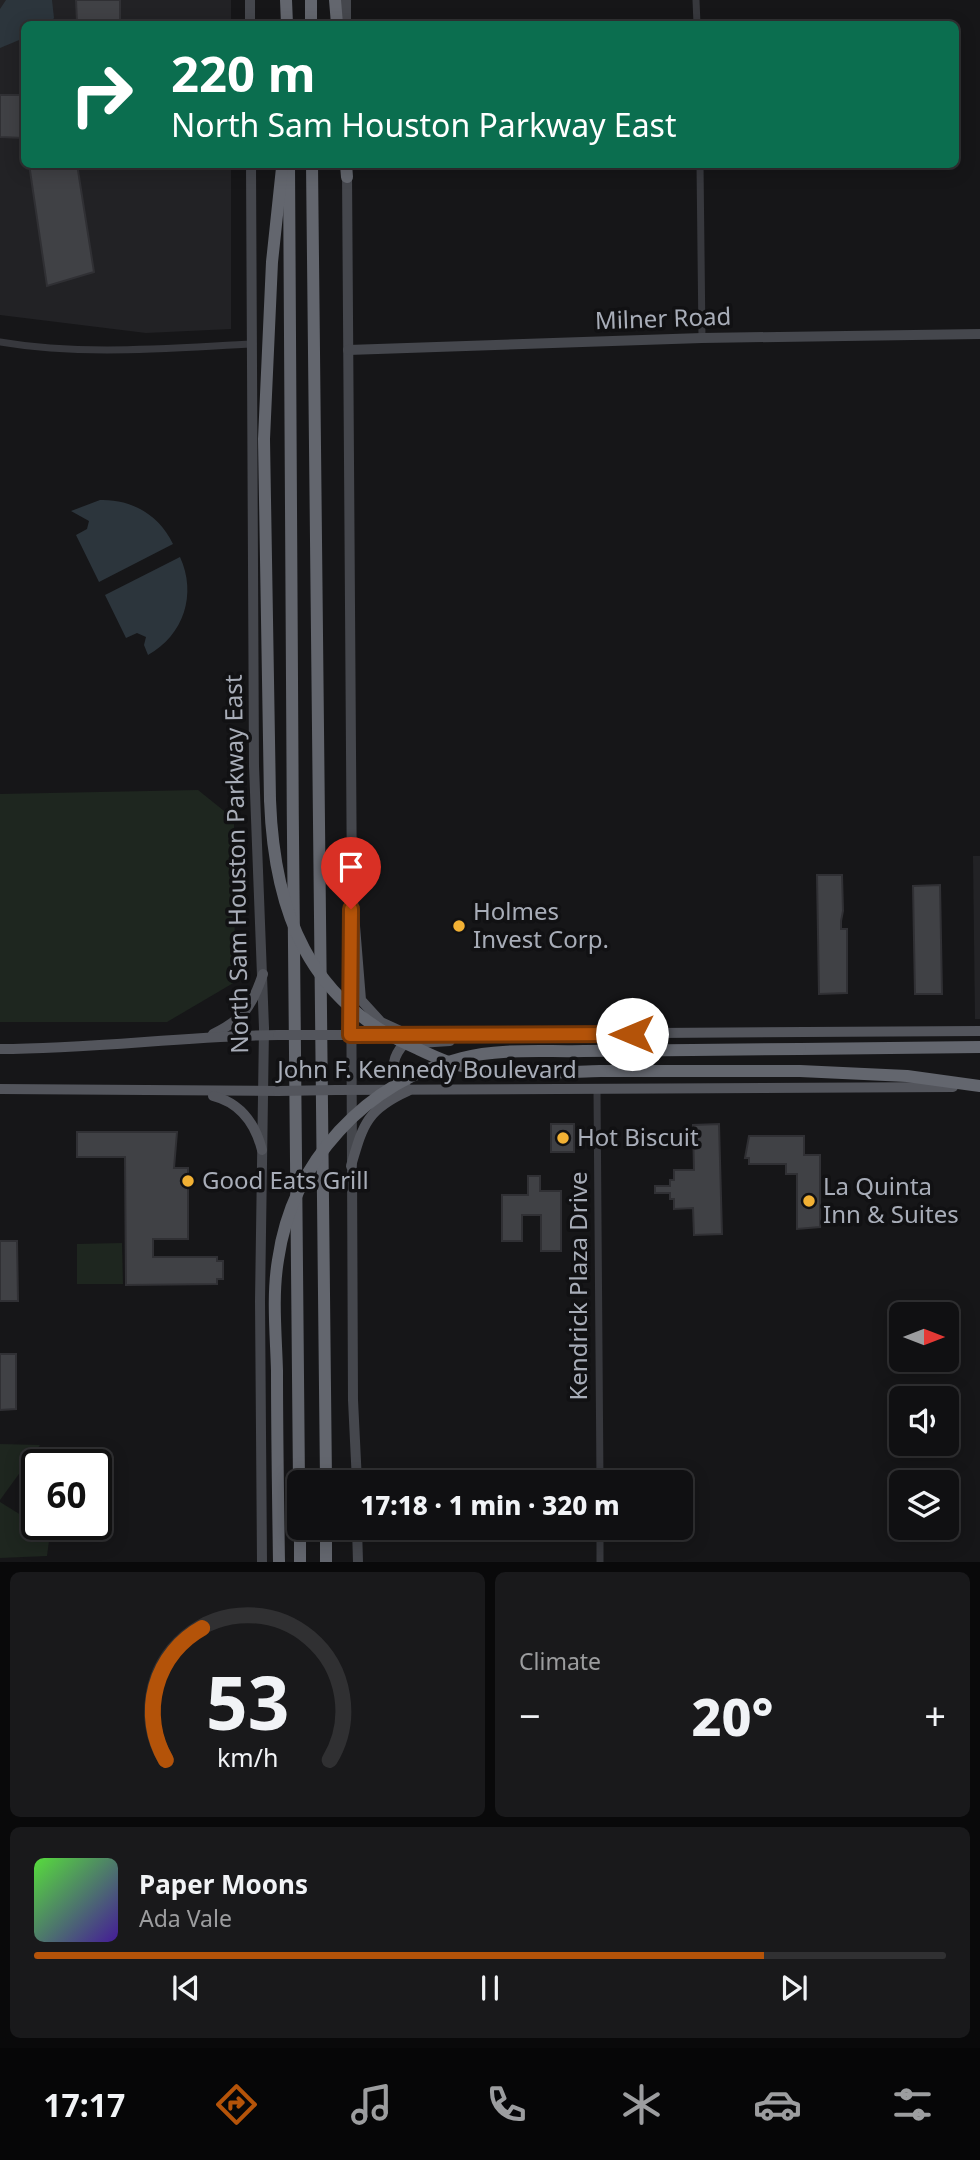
<!DOCTYPE html>
<meta charset="utf-8">
<style>
:root{--surface:#101012;--page:#19191b;--text:#f1f3f6;--muted:#9c9d9f;--line:#303032;--accent:#b45309}
body{margin:0;font-family:"Noto Sans",sans-serif;background:var(--page);color:var(--text);height:100vh;display:flex;flex-direction:column;font-size:26px;white-space:nowrap}
*{box-sizing:border-box;margin:0}
p{font-size:23px;color:var(--muted)}
.icon{flex:none;width:38px;height:38px;fill:none;stroke:currentColor;stroke-width:2;stroke-linecap:round;stroke-linejoin:round}
.map{position:relative;height:1562px;overflow:hidden}
.panel{display:flex;flex-direction:column;gap:10px;padding:10px;background:#09090a;flex:1}
.panel>*{flex:none}
.banner{position:absolute;left:21px;top:21px;width:938px;height:147px;border-radius:10px;box-shadow:0 4px 18px #0003,0 0 0 2px var(--line);background:#0b6e4f;color:#fff;overflow:hidden}
.needle{width:46px;rotate:90deg}
.buttons{position:absolute;left:889px;top:1302px;display:grid;gap:14px}
.buttons a{display:grid;place-items:center;width:70px;height:70px;border-radius:10px;background:var(--surface);box-shadow:0 4px 18px #0003,0 0 0 2px var(--line);font-size:35px}
.speed{position:absolute;left:21px;top:1449px;display:flex;gap:14px;font-size:35px;font-weight:700;text-align:center}
.speed>*{display:grid;place-content:center;width:91px;height:91px;border-radius:50%;background:var(--surface);box-shadow:0 4px 18px #0003,0 0 0 2px var(--line);line-height:1}
.speed .limit{border:4px solid #111;border-radius:10px;background:#fff;color:#111}
.pin{position:absolute;display:grid;place-items:center;width:60px;height:60px;color:#fff;margin:-72px -30px;border-radius:50% 50% 50% 0;rotate:-45deg;box-shadow:0 0 7px #0007}
.pin .icon{rotate:45deg}
.me{position:absolute;width:77px;margin:-38px;rotate:270deg;stroke-linejoin:round;filter:drop-shadow(0 0 5px #0008)}
.turn{display:flex;align-items:center;gap:24px;height:147px;padding:0 35px;font-size:32px}
.turn .icon{width:91px;height:91px;stroke-width:2.5}
.turn b{display:block;font-size:49px;line-height:60px}
.big{font-size:52px;font-weight:800;line-height:1.1}
.panel .card{flex:1;display:flex;flex-direction:column;justify-content:center;gap:10px;min-width:0;padding:0 24px;border-radius:10px;background:var(--page)}
.panel .dial{align-items:center;gap:0}
.dial svg{height:182px;overflow:visible;fill:none;stroke:var(--line);stroke-width:7;stroke-linecap:round;text-anchor:middle}
.dial text{fill:var(--text);stroke:none}
.song{display:flex;align-items:center;gap:21px}
.cover{width:84px;height:84px;border-radius:10px;background:linear-gradient(135deg,hsl(110 70% 55%),hsl(260 70% 35%))}
.played{height:7px;border-radius:4px;background:linear-gradient(90deg,var(--accent) 80%,var(--line) 80%)}
.keys{display:flex;justify-content:space-around;direction:ltr}
.heat{display:flex;justify-content:space-between;align-items:center;font-size:38px;direction:ltr}
.panel .tiles{flex:1;display:grid;gap:10px;grid-template-columns:1fr 1fr}
.card:last-child{grid-column:span 2}
.trip{position:absolute;left:287px;top:1470px;width:406px;height:70px;border-radius:10px;background:var(--surface);box-shadow:0 4px 18px #0003,0 0 0 2px var(--line);font-weight:800;line-height:70px;text-align:center}
.tab-bar{display:flex;height:112px;justify-content:space-around;align-items:center;background:#060607;color:var(--muted)}
.tab-bar .icon{width:49px;height:49px}
.tab-bar .current{color:var(--accent)}
.tab-bar b{font-size:32px;color:var(--text)}
.map>svg:first-child{display:block}
.built{fill:#222225}
.green{fill:#1e261f}
.water{fill:#2c353c}
.building{fill:#404145;stroke:#303034;stroke-width:2}
.lines{fill:none;stroke-linecap:round;stroke-linejoin:round}
.street{stroke:#37383d;stroke-width:7}
.secondary{stroke:#45474d;stroke-width:10}
.primary{stroke:#53555c;stroke-width:10}
.highway{stroke:#63666e;stroke-width:12}
.primary-bridge{stroke:#53555c;stroke-width:10}
.highway-bridge{stroke:#63666e;stroke-width:12}
.route-casing{stroke:#753606;stroke-width:18}
.route{stroke:#b45309;stroke-width:12}
.poi-dot{fill:#f2b134;stroke:#111113;stroke-width:2.5}
.labels{text-anchor:middle;stroke-width:7;stroke-linejoin:round;paint-order:stroke}
.street-label{font-size:24px;fill:#a8adb8;stroke:#111113}
.poi-label{font-size:24px;fill:#a8adb8;stroke:#111113;text-anchor:start}
</style>
<div class="map">
<svg width="980" height="1562" viewBox="0 0 980 1562">
<rect width="100%" height="100%" fill="#161618"/>
<g class="built">
<path d="M0,0H231V24H24V164L231,165V329L146,333L0,315Z"/>
<path d="M973,856H980V1019H975Z"/>
</g>
<g class="green">
<path d="M198,790L234,819L235,982L167,1022H0V794Z"/>
<path d="M122,1243L123,1284H77V1244Z"/>
<path d="M0,1444L40,1445L0,1500Z"/>
<path d="M0,1502L50,1533L47,1556L0,1558Z"/>
</g>
<g class="water">
<path d="M6,0H52L54,18L49,24H24V38L0,48V9Z"/>
<path d="M100,500C132,499 159,515 173,544L99,582L76,535L87,529L89,521L71,511Z"/>
<path d="M180,557C197,594 184,635 148,655L144,645L146,637L137,633L126,638L105,595Z"/>
</g>
<g class="building">
<path d="M76,0H120V24L77,22Z"/>
<path d="M0,95H24V138L0,137Z"/>
<path d="M29,164H77L94,272L47,286Z"/>
<path d="M817,875H842L843,911L841,921V929H847V993L819,994Z"/>
<path d="M940,885L942,994H915L913,886Z"/>
<rect x="551" y="1124" width="23" height="28"/>
<path d="M719,1124L722,1234L694,1235L693,1208L674,1209V1199H670V1193H655V1186H670V1180H674V1170H694L693,1125Z"/>
<path d="M77,1132H177L174,1168H188V1239H153V1257H217V1261H223V1279H217V1284L126,1285L125,1157H77Z"/>
<path d="M749,1136H804V1155H820V1227L797,1229V1174H786V1164H749V1158H745Z"/>
<path d="M528,1176H540V1191H561V1251H541V1215H522V1241H502V1195H528Z"/>
<path d="M0,1241H17L18,1301H0Z"/>
<path d="M0,1354H16V1409L0,1410Z"/>
</g>
<g class="lines">
<g class="street">
<path d="M696,0L697,24"/>
<path d="M700,164L702,338"/>
<path d="M0,342C83,356 169,348 253,344"/>
<path d="M597,1090L600,1482"/>
<path d="M600,1528V1562"/>
</g>
<g class="secondary">
<path d="M250,0V24"/>
<path d="M346,0V24"/>
<path d="M251,164L254,766L264,1028L260,1301L262,1562"/>
<path d="M347,172L352,895"/>
<path d="M348,350L702,338L980,334"/>
<path d="M351,932L353,1400L357,1482"/>
<path d="M357,1528L358,1562"/>
</g>
<g class="primary">
<path d="M352,889L361,1000L381,1022L405,1033"/>
<path d="M213,1034C244,1019 252,1006 263,974"/>
<path d="M337,1035L980,1031"/>
<path d="M0,1049C93,1049 185,1036 278,1035"/>
<path d="M406,1087L397,1082C391,1067 393,1056 404,1044L450,1041"/>
<path d="M0,1089L278,1091"/>
<path d="M336,1090L953,1087"/>
<path d="M213,1096C241,1103 255,1123 262,1150"/>
<path d="M351,1166C363,1125 366,1110 408,1091"/>
</g>
<g class="highway">
<path d="M286,0L287,24"/>
<path d="M311,0V24"/>
<path d="M335,0L337,24"/>
<path d="M289,164C289,604 296,1043 299,1483"/>
<path d="M312,164L326,1482"/>
<path d="M346,164L347,177"/>
<path d="M270,800L264,439L272,262L282,168"/>
<path d="M800,1049L980,1047"/>
<path d="M601,1071H800L907,1076L980,1086"/>
<path d="M300,1528V1562"/>
<path d="M326,1528V1562"/>
</g>
<g class="primary-bridge">
<path d="M278,1035H337"/>
<path d="M278,1091L336,1090"/>
</g>
<g class="highway-bridge">
<path d="M270,800C274,911 308,1003 418,1049C437,1058 457,1067 479,1069C519,1075 561,1072 601,1071"/>
<path d="M279,1562C278,1498 277,1435 277,1371C276,1335 272,1296 278,1260C292,1161 366,1082 462,1058C500,1048 545,1052 584,1051C656,1050 728,1050 800,1049"/>
</g>
</g>
<g class="lines">
<defs>
<path id="route" d="M351,909L350,1035L632,1034"/>
</defs>
<use href="#route" class="route-casing"/>
<use href="#route" class="route"/>
</g>
<g class="poi-dot">
<circle cx="459" cy="926" r="7"/>
<circle cx="563" cy="1138" r="7"/>
<circle cx="188" cy="1181" r="7"/>
<circle cx="809" cy="1201" r="7"/>
</g>
<g class="labels">
<g class="street-label">
<text transform="translate(663 319) rotate(-2)" y="8">Milner Road</text>
<text transform="translate(237 864) rotate(-91)" y="8">North Sam Houston Parkway East</text>
<text x="427" y="1078">John F. Kennedy Boulevard</text>
<text transform="translate(579 1286) rotate(-90)" y="8">Kendrick Plaza Drive</text>
</g>
<g class="poi-label">
<text x="473" y="920">Holmes<tspan x="473" dy="28">Invest Corp.</tspan></text>
<text x="577" y="1146">Hot Biscuit</text>
<text x="202" y="1189">Good Eats Grill</text>
<text x="823" y="1195">La Quinta<tspan x="823" dy="28">Inn &amp; Suites</tspan></text>
</g>
</g>
</svg>
<div class="buttons">
<a><svg class="needle" viewBox="-14 -14 28 28"><path d="M0-13l5 13h-10z" fill="#e53935"/><path d="M0 13l5-13h-10z" fill="#9c9d9f"/></svg></a>
<a><svg class="icon" aria-label="sound" viewBox="0 0 24 24"><path d="M4 9h4l5-4v14l-5-4H4zM17 9q2 3 0 6"/></svg></a>
<a><svg class="icon" aria-label="layers" viewBox="0 0 24 24"><path d="M12 4l9 5-9 5-9-5zM3 14l9 5 9-5"/></svg></a>
</div>
<div class="speed"><div class="limit">60</div></div>
<div class="pin" style="left:351px;top:909px;background:#d93025"><svg class="icon" aria-label="arrive" viewBox="0 0 24 24"><path d="M6 21V4h12l-3 4 3 4H6"/></svg></div>
<svg class="me" style="left:632px;top:1034px" viewBox="-20 -20 40 40"><circle r="19" fill="#fff"/><path d="M0-13L10 11 0 6-10 11z" fill="#b45309"/></svg>
<div class="trip">17:18 · 1 min · 320 m</div>
<div class="banner">
<div class="turn"><svg class="icon" aria-label="right" viewBox="0 0 24 24"><path d="M7 20v-9h11M14 6l5 5-5 5"/></svg><div><b>220 m</b>North Sam Houston Parkway East</div></div>
</div>
</div>
<section class="panel">
<div class="tiles">
<div class="card dial"><svg viewBox="0 0 100 80">
<path d="M14 69A42 42 0 1 1 86 69"/>
<path d="M14 69A42 42 0 0 1 30 11" stroke="#b45309"/>
<text x="50" y="56" font-size="32" font-weight="700">53</text>
<text x="50" y="72" font-size="11">km/h</text>
</svg></div>
<div class="card"><p>Climate</p>
<div class="heat"><a>−</a><b class="big">20°</b><a>+</a></div>
</div>
<div class="card">
<div class="song"><i class="cover"></i><div><b>Paper Moons</b><p>Ada Vale</p></div></div>
<div class="played"></div>
<div class="keys"><svg class="icon" aria-label="previous" viewBox="0 0 24 24"><path d="M18 5L8 12l10 7zM5 5v14"/></svg><svg class="icon" aria-label="pause" viewBox="0 0 24 24"><path d="M8 5v14M16 5v14"/></svg><svg class="icon" aria-label="next" viewBox="0 0 24 24"><path d="M6 5l10 7-10 7zM19 5v14"/></svg></div>
</div>
</div>
</section>
<nav class="tab-bar">
<b>17:17</b>
<svg class="icon current" aria-label="directions" viewBox="0 0 24 24"><path d="M12 3l9 9-9 9-9-9zM9 14v-3h6M13 9l2 2-2 2"/></svg>
<svg class="icon" aria-label="music" viewBox="0 0 24 24"><path d="M9 18V5l10-2v13"/><circle cx="6" cy="18" r="3"/><circle cx="16" cy="16" r="3"/></svg>
<svg class="icon" aria-label="phone" viewBox="0 0 24 24"><path d="M5 4h4l2 5-3 2q2 4 5 5l2-3 5 2v4C11 20 4 13 5 4z"/></svg>
<svg class="icon" aria-label="climate" viewBox="0 0 24 24"><path d="M12 3v18M4 7l16 10M4 17L20 7"/></svg>
<svg class="icon" aria-label="car" viewBox="0 0 24 24"><path d="M5 17H2v-5l4-1 3-4h7l3 4 3 1v5h-3M9 17h6M6 11h13"/><circle cx="7" cy="17" r="2"/><circle cx="17" cy="17" r="2"/></svg>
<svg class="icon" aria-label="filters" viewBox="0 0 24 24"><path d="M4 7h16M4 17h16"/><circle cx="9" cy="7" r="2"/><circle cx="15" cy="17" r="2"/></svg>
</nav>
